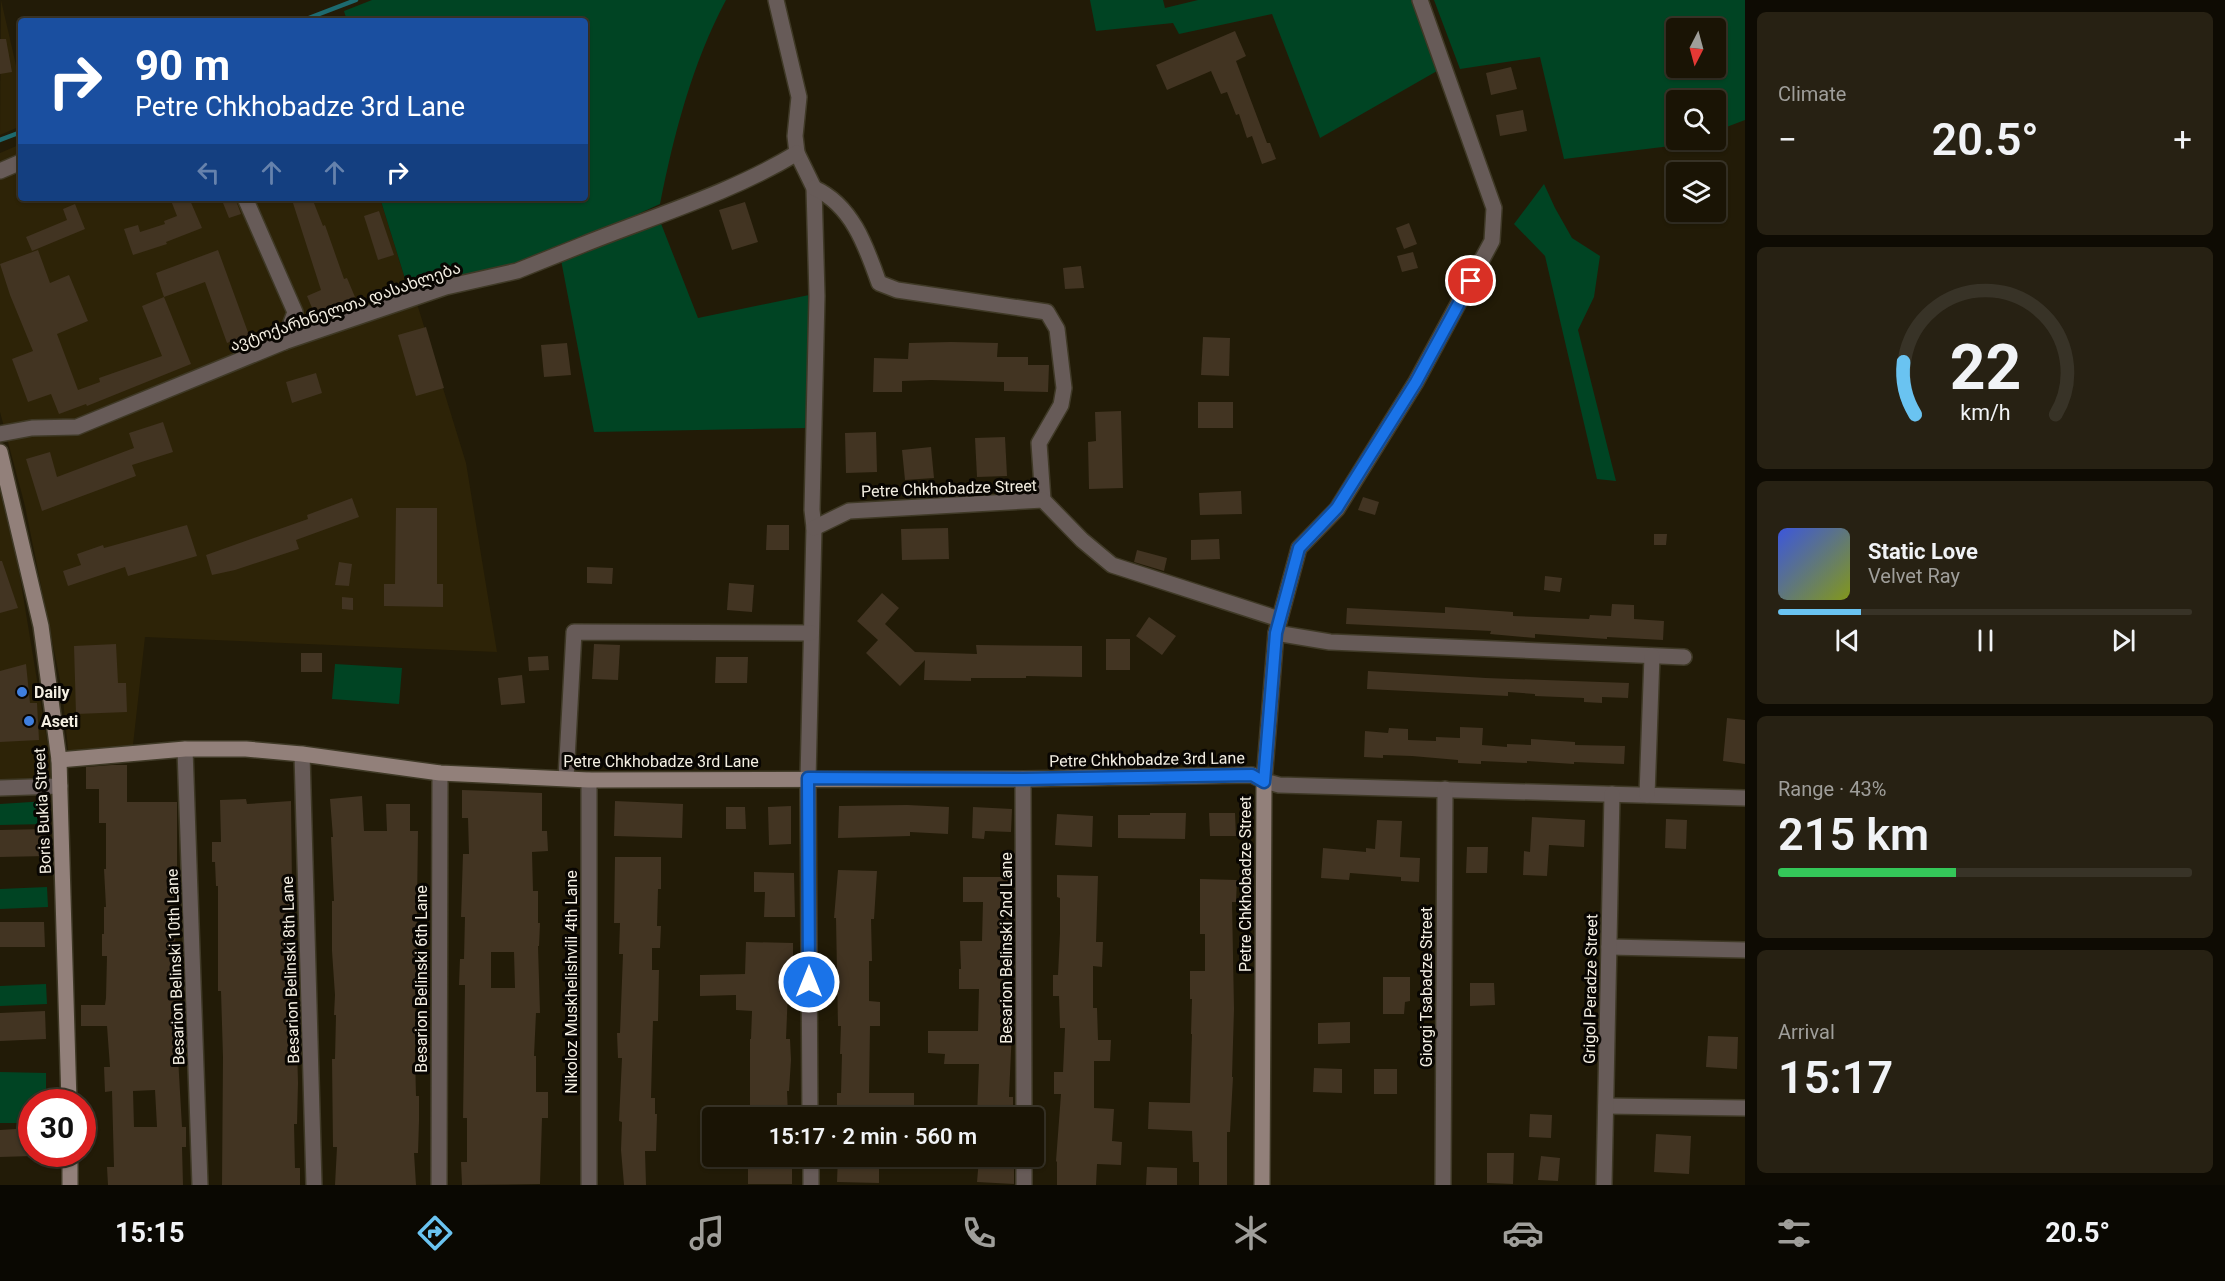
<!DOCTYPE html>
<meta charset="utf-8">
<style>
:root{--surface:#1a1405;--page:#272113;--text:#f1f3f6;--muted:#9f9e9a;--line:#383327;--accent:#6ac3f1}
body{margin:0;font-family:Roboto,"Noto Sans Georgian",sans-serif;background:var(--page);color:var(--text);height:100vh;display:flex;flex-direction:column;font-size:22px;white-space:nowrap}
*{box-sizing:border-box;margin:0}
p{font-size:20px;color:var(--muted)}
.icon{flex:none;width:33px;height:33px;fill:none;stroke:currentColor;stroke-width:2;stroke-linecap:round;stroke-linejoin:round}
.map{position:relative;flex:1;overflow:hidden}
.panel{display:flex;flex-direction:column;gap:12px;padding:12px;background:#0e0b03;width:480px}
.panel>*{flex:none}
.top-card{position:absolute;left:18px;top:18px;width:570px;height:183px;border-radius:6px;box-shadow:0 2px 4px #0004,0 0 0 2px var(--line);background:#1a4fa0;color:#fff;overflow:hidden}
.needle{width:39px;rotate:186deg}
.controls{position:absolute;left:1666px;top:18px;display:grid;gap:12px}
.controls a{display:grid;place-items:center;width:60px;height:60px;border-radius:6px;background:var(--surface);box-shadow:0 2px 4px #0004,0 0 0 2px var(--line);font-size:30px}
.speed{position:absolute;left:18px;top:1089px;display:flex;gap:12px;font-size:30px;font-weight:700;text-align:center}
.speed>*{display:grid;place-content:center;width:78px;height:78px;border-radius:50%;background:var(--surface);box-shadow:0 2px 4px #0004,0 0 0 2px var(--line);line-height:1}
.speed .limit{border:9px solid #d22;background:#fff;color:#111}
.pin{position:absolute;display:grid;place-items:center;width:51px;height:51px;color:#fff;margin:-26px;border:3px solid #fff;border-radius:50%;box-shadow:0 2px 6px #0007}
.me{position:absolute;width:66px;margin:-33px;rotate:0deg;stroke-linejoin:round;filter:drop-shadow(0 0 4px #0008)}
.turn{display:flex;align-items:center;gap:21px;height:126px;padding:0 18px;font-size:27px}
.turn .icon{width:78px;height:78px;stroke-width:2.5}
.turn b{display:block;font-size:42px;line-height:51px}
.lanes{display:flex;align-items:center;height:57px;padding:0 18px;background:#0003;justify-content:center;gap:30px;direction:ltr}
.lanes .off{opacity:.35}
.big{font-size:45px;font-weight:600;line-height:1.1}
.panel .widget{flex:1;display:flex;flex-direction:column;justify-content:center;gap:9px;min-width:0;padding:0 21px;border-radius:9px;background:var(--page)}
.panel .dial{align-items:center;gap:0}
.dial svg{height:156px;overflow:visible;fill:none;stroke:var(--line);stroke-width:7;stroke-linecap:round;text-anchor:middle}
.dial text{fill:var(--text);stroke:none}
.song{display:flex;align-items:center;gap:18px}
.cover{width:72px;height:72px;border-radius:9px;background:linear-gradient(135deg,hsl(230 70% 55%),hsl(70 70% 35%))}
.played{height:6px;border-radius:3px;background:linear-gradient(90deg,var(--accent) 20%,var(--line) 20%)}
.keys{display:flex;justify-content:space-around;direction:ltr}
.heat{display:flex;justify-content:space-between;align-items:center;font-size:33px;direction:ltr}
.charge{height:9px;border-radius:4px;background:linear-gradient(90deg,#34c759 43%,var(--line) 0)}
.trip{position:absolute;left:702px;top:1107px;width:342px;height:60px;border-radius:6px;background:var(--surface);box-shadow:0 2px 4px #0004,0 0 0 2px var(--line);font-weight:600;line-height:60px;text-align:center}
.dock{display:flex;height:96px;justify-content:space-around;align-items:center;background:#0a0802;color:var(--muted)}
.dock .icon{width:42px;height:42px}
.dock .active{color:var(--accent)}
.dock b{font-size:27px;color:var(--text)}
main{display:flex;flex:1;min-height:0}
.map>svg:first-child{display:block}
.built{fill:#2d2307}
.green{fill:#004423;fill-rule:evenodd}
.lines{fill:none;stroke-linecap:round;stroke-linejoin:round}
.stream{stroke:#1d6a6f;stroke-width:4.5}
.building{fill:#423422;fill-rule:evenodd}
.street-casing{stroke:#3f3926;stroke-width:18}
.secondary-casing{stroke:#3f3926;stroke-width:18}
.street{stroke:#675b58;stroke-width:15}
.secondary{stroke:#92807a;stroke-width:15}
.route-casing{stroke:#114b97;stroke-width:15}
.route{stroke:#1a73e8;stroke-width:10}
.shop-dot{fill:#3f7fe0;stroke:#090602;stroke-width:2}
.labels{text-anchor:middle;stroke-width:6;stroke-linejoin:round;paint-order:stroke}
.street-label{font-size:16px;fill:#f3eee2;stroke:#090602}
.poi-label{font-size:16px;font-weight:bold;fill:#f3eee2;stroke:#090602;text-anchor:start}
</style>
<main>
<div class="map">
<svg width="1745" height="1185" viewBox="0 0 1745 1185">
<rect width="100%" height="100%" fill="#221b07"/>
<g class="built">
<path d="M1,0L21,87V126L0,135Z"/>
<path d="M21,144V198H380L407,285L415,297L466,463L497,652L145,637L132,754L69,759L62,690L25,506L0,412V153Z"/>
<path d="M0,491L18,565L53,777L0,780Z"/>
</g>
<g class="green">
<path d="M372,0H726C692,64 674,134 660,204L557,251L415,297L407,285L380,198H585V21H347L344,11Z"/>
<path d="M1090,0H1163L1165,8L1198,0H1420L1444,67L1320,138L1272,14L1179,34L1173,23L1096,31Z"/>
<path d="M1434,0H1745V120L1716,131V100H1677V140H1693L1679,145L1564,159L1540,57L1460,69ZM1677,28H1716V68H1677Z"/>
<path d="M1544,184L1555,208L1572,238L1600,256L1594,297L1578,330L1616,481L1597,479L1545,256L1514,224Z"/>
<path d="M660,221L698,318L809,295L807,428L594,432L561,260Z"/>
<path d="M335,664L402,668L399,704L332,699Z"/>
<path d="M47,801V824L0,825V804Z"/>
<path d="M47,887L48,907L0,909V889Z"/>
<path d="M46,984L47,1004L0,1006V986Z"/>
<path d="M0,1072L46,1073V1102H32L31,1123H0Z"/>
</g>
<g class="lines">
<g class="stream">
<path d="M301,21L356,0"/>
<path d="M0,140L21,132"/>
</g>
</g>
<g class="building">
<path d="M1235,31L1246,56L1236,61L1267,143H1270L1276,159L1262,164L1252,136L1247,138L1239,114L1236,115L1227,92L1221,94L1211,71L1167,90L1156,65Z"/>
<path d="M0,39H6L12,72L0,74Z"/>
<path d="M1511,67L1517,89L1491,95L1486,73Z"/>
<path d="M1523,110L1527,131L1500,136L1496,115Z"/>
<path d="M170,198H189L202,228L166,242L167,244L133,255L124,229L138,225L140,232L165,224L164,221L177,216Z"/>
<path d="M221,198H235L241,214L229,218Z"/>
<path d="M300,198H312L323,226L325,225L344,279L347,278L355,297L315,315L307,296L321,290L292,200Z"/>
<path d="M745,202L758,242L732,250L719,210Z"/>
<path d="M75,204L85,229L32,251L26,237L67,220L63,209Z"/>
<path d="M379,211L394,255L378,260L364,216Z"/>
<path d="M1409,223L1417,244L1404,249L1396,228Z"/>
<path d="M38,250L50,283L69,275L88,321L57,334L78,390L100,382L99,378L162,356L142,306L164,297L191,364L87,406L86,404L59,414L51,394L28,402L12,359L33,351L10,295L0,264Z"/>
<path d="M218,250L249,335L227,343L205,282L164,297L156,273Z"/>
<path d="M1413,252L1418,268L1402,272L1397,256Z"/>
<path d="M1081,266L1084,288L1065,289L1063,268Z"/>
<path d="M426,327L444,388L416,396L398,335Z"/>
<path d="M1203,337L1230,338L1229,376L1201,375Z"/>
<path d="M951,342L998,343L997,357H1028V365H1049L1048,392L1004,391V382L931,380L902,381V392H873L874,358L908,359L909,343Z"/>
<path d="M567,343L571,375L544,377L541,345Z"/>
<path d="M316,373L322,393L292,403L286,382Z"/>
<rect x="1198" y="402" width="35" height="26"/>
<path d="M1121,411L1123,488L1089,489L1088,442L1096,441L1095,412Z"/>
<path d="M163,422L173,452L132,465L136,476L42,511L26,459L50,452L57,477L134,448L129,433Z"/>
<path d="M876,432L877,472L846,473L845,433Z"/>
<path d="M1005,437L1007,476L977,477L975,438Z"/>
<path d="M931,447L934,478L905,480L902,450Z"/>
<path d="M1241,491L1242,514L1200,515L1199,493Z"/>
<path d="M1363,497L1379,502L1375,515L1358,510Z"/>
<path d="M352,498L359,517L296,540L299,549L235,570L212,575L206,555L308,519L307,515Z"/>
<path d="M396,508H437V584H443V607L384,606V584H395Z"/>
<path d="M187,525L197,556L128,576L125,567L68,586L63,571L81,565L77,554L103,545L104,548Z"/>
<path d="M767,525H789V550H766Z"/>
<path d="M948,528L949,559L902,560L901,529Z"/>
<path d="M1654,534H1667L1666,545H1654Z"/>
<path d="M1219,539L1220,559L1191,560V540Z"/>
<path d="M1137,550L1167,558L1164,571L1134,562Z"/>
<path d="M0,561H2L18,608L0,613Z"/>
<path d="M339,562L352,564L349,586L335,585Z"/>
<path d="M587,567L613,568L612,584L587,583Z"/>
<path d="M1545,576L1562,578L1560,592L1544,590Z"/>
<path d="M729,583L754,585L752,612L727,610Z"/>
<path d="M882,593L899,608L885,624L915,652L977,654L976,645L1082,646V677L1026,676V678H971V681L924,680L925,660L900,686L866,653L878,640L857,621Z"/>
<path d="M342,597L353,598V610L342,609Z"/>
<path d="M1612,604L1634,605V619L1664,621L1663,640L1607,637V639L1535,634V638L1490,634L1491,631L1346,624L1347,608L1445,613V607L1513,612V616L1589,619L1590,615L1611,616Z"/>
<path d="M1149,617L1176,636L1162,655L1136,636Z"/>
<rect x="1106" y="639" width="24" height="31"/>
<path d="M116,644L118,683H126L127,712L76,714L74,646Z"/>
<path d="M594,644L620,645L618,680L592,679Z"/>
<rect x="301" y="653" width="21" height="19"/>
<path d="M548,656L549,670L529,671L528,657Z"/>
<path d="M716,657H748L747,683H715Z"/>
<path d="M26,664L30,703H37L39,740L0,742V671Z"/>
<path d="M1368,671L1486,678L1629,683L1628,698L1602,697V703L1584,702V698L1535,696V694L1508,692V696L1367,689Z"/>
<path d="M522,675L525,703L501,705L498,678Z"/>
<path d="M1727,718L1745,720V764L1723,761Z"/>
<path d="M1460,727L1483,728L1482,745L1507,747V744L1531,745V739L1575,742V745L1625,746L1624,764L1574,762V764L1527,761V763L1481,761V764L1458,763V760L1412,756L1383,755V758L1364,757L1365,731L1388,733L1389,728L1408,729V740L1436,741V737L1460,738Z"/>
<path d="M112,765H127V802H177V927H175L176,972L180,997L178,1057L182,1127H186V1147H182L183,1185H108L107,1167H114L112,1091L105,1092L104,1067H110L107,1026H81V1005H105L106,998L107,956H102V934H104V907H106L104,869H106V823H99V789H86V767ZM155,1090L157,1127H134L133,1091Z"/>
<path d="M462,790L542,793V831H547L548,851L532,852L533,891H538V923H540L539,946H538L540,1013H536L534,1056H536V1092H548V1118H542L540,1184L462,1185L461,1162H467V1118H463L465,985H459L460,959H464L465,917H461L463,854H469L468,818H462ZM491,952H514L515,988H491Z"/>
<path d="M362,796L364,831H387L386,804H410V831H418L415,1055L416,1096H419V1121L418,1153H414L416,1185H335L337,1147H333L332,1059H335L336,1015H334L335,995L332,951V901H334L331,837H333L330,799Z"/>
<path d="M246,799L247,804L291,801L293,972H295L298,1083L297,1124H294L295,1168H300V1185H222L223,1057L221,991H218V886H216L215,862H212V842H221L220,800Z"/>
<path d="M615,801L683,804L682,838L614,836Z"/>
<path d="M907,805L949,807L948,834L910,832V836L838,838L839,806Z"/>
<path d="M791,806V844L769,845L768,807Z"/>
<path d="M726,807H745L746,829H726Z"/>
<path d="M973,807L1012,809L1011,832L985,831L984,839L972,838Z"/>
<path d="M1150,813H1186L1185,839L1118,838V815H1150Z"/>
<path d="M1209,813H1235L1236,836H1210Z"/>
<path d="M1057,814L1093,816L1092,847L1055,845Z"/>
<path d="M1532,817L1585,820L1584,847L1549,845L1547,876L1523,875L1524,851L1530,852Z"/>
<path d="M1666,819L1687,820L1686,849L1665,848Z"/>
<path d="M1377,820L1402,821L1400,857L1420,858L1419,882L1401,881V877L1350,873L1349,880L1321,878L1323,848L1366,852V848L1375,849Z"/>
<path d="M47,829V856L0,857V830Z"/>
<path d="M1467,847H1488L1487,873H1466Z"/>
<path d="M615,857H661V889H658L657,926H661L660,948H652V970H659L658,1021H653L652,1057L651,1098H655V1114H657L656,1151H645L646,1185H624L621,1150L622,1122L619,1121L622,1058H618L617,1033H620L623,954H619L620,923H614Z"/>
<path d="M838,870L877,871L874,919H871L872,961H869V1001L880,1002V1026H870L869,1093H914V1118L837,1114V1093H841L842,1054H840L841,1026H838L836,918H834Z"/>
<path d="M754,872L794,873L795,917H764L765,892H754Z"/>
<path d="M1057,875L1098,876L1096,942H1103L1102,967L1093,966V1008H1097L1098,1040H1111L1110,1061H1094V1108L1114,1109L1112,1141L1122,1142L1121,1165L1097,1164L1096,1185H1057V1162L1056,1161L1061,1094H1054V1072H1063L1065,1028H1060L1059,996H1053V975H1058L1060,933V898L1057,897Z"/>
<path d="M963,877H1009V911H1012V930H1009V989H1006L1004,1029H1012L1009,1097H1013V1117L977,1116L979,1064H944L945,1054L928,1053V1031H978L979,989H959V969H961L960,941H982L983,902H963Z"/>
<path d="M1200,879L1237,880L1236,902H1232L1234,1009L1232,1077H1233L1230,1132H1227V1185H1199V1162H1193L1192,1131L1148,1129L1149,1102L1190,1103L1192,1034H1191L1192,999H1190V971H1205V934H1200Z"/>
<path d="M0,922H44L45,947H0Z"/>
<path d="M746,942L793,943V990H788L786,1039H790L791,1060L789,1091H787L788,1115H750V1039H751L752,1011L736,1010V995L700,996V975L745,974Z"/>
<path d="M1383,977H1410V1001L1405,1002L1404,1014H1383Z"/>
<path d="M1470,983H1494L1495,1005L1470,1006Z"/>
<path d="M45,1011L46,1039L0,1041V1013Z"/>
<path d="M1350,1022V1043L1318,1044V1023Z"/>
<path d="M1708,1036L1738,1037L1737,1069L1706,1067Z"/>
<path d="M1314,1068L1342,1069V1093L1313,1092Z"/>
<rect x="1374" y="1069" width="23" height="25"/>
<path d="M1530,1114L1552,1115L1551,1138L1529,1137Z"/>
<path d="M32,1128V1156L0,1157V1130Z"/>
<path d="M1656,1134L1691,1136L1689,1174L1654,1172Z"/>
<path d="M1487,1153H1514L1513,1184L1487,1183Z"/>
<path d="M838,1156H867L866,1160H879V1183L837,1182Z"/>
<path d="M984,1156H1009V1161H1014V1184L977,1182L979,1159L983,1160Z"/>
<path d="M1541,1156L1560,1158L1558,1181L1538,1180Z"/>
<rect x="748" y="1158" width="44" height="26"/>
<path d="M1147,1167L1177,1168V1185H1146Z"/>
</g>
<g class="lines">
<defs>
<g id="street">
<path d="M776,0L799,97L795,136L797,153L814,188L817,296L812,510L814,528L808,779L810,1118"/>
<path d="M1420,0L1494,208L1492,241L1416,382L1337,509L1299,548L1276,633L1264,781L1279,785L1745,798"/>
<path d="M0,171L21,162"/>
<path d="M814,188C852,205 866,246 879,283L897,290L1047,312L1057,329L1064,388L1061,405L1039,443L1043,500"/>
<path d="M245,198L295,312L284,342"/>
<path d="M0,434L32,428L77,427L284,342L446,287L517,271L582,245C654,216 731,193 797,153"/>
<path d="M814,528L849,511L1043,500L1082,540L1112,565L1279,619"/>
<path d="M1276,633L1330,642L1684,657"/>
<path d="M185,749L200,1185"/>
<path d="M302,754L314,1185"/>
<path d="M566,778L574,632L811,633"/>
<path d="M1023,779L1024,1118"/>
<path d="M0,788L60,786"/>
<path d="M1647,795L1652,656"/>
<path d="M1609,947L1745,950"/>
<path d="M1606,1106L1745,1108"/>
<path d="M811,1156V1185"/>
<path d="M1024,1156V1185"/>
<path d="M439,1185L440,773"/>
<path d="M589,1185V780"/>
<path d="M1443,1185L1445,789"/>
<path d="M1604,1185L1612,794"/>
</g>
<g id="secondary">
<path d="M0,452L41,626L59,760L69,1102"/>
<path d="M59,760L185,749H246L302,754L440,773L589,780L1023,779L1252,775L1264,781L1262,1185"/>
<path d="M70,1154V1185"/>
</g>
</defs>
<use href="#street" class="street-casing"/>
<use href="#secondary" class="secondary-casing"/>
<use href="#street" class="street"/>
<use href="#secondary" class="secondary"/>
</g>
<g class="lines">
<defs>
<path id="route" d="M809,982L808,778L1023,779L1252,775L1264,782L1276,633L1299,548L1337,508L1416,382L1471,281"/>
</defs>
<use href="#route" class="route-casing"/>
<use href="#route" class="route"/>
</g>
<g class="shop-dot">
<circle cx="22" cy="692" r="6"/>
<circle cx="29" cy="721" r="6"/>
</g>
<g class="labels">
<g class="street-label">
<text transform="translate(345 306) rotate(-19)" y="6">ავტოქარხნელთა დასახლება</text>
<text transform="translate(949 488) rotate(-2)" y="6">Petre Chkhobadze Street</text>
<text transform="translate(1147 759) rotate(-1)" y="6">Petre Chkhobadze 3rd Lane</text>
<text x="661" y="767">Petre Chkhobadze 3rd Lane</text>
<text transform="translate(42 811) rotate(-93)" y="6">Boris Bukia Street</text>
<text transform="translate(1245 884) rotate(-90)" y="6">Petre Chkhobadze Street</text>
<text transform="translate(1006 948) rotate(-90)" y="6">Besarion Belinski 2nd Lane</text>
<text transform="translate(175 967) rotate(-92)" y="6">Besarion Belinski 10th Lane</text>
<text transform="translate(290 970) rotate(-92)" y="6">Besarion Belinski 8th Lane</text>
<text transform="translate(421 979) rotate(-90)" y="6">Besarion Belinski 6th Lane</text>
<text transform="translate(571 982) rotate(-90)" y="6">Nikoloz Muskhelishvili 4th Lane</text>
<text transform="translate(1426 987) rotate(-90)" y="6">Giorgi Tsabadze Street</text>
<text transform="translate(1590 989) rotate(-89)" y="6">Grigol Peradze Street</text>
</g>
<g class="poi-label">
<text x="34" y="698">Daily</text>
<text x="41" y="727">Aseti</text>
</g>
</g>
</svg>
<div class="controls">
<a><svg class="needle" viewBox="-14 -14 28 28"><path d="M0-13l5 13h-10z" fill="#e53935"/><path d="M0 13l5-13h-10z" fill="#9f9e9a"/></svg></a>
<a><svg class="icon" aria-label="search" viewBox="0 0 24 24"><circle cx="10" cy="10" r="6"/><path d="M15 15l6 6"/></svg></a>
<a><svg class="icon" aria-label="layers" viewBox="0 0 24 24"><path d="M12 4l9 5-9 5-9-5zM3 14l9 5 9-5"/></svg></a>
</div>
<div class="speed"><div class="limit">30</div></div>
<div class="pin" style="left:1471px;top:281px;background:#d93025"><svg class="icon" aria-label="arrive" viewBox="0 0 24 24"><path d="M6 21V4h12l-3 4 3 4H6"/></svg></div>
<svg class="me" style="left:809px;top:982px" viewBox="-20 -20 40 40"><circle r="17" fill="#1a73e8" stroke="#fff" stroke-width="3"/><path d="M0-11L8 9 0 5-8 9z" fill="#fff"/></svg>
<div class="trip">15:17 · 2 min · 560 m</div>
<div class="top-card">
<div class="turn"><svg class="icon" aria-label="right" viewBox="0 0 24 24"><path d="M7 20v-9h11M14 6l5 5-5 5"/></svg><div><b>90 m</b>Petre Chkhobadze 3rd Lane</div></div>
<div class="lanes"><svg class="icon off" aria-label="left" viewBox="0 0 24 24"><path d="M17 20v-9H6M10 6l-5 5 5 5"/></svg><svg class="icon off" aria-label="ahead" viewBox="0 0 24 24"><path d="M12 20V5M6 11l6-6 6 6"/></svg><svg class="icon off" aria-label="ahead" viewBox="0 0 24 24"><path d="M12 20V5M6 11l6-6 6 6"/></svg><svg class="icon" aria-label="right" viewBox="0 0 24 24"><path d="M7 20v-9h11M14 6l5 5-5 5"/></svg></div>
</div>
</div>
<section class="panel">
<div class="widget"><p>Climate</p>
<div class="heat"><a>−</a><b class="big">20.5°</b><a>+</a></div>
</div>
<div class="widget dial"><svg viewBox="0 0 100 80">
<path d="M14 69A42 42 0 1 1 86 69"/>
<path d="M14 69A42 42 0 0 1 8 42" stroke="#6ac3f1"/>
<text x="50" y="56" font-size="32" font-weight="700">22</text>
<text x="50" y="72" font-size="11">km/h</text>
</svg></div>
<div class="widget">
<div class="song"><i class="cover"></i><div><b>Static Love</b><p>Velvet Ray</p></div></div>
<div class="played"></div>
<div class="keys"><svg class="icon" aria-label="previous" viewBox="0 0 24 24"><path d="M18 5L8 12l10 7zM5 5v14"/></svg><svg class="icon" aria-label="pause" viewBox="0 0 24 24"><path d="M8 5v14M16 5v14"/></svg><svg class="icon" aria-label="next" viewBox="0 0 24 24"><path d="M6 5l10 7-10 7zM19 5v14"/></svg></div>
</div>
<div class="widget"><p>Range · 43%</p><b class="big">215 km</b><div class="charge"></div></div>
<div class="widget"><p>Arrival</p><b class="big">15:17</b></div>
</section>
</main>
<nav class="dock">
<b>15:15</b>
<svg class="icon active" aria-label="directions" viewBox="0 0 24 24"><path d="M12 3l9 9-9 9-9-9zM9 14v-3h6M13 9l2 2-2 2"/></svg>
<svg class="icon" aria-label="music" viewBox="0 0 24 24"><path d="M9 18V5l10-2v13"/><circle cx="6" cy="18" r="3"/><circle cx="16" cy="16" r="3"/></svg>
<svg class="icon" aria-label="phone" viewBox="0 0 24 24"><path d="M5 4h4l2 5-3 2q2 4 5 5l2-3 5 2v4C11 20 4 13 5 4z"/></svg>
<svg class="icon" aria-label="climate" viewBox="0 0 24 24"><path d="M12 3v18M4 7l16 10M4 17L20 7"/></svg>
<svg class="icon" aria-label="car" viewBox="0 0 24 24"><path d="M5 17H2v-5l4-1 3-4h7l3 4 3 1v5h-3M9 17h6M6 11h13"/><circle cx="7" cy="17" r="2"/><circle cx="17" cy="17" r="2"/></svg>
<svg class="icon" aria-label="filters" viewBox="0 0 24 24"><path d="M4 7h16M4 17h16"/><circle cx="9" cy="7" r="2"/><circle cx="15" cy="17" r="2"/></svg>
<b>20.5°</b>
</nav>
